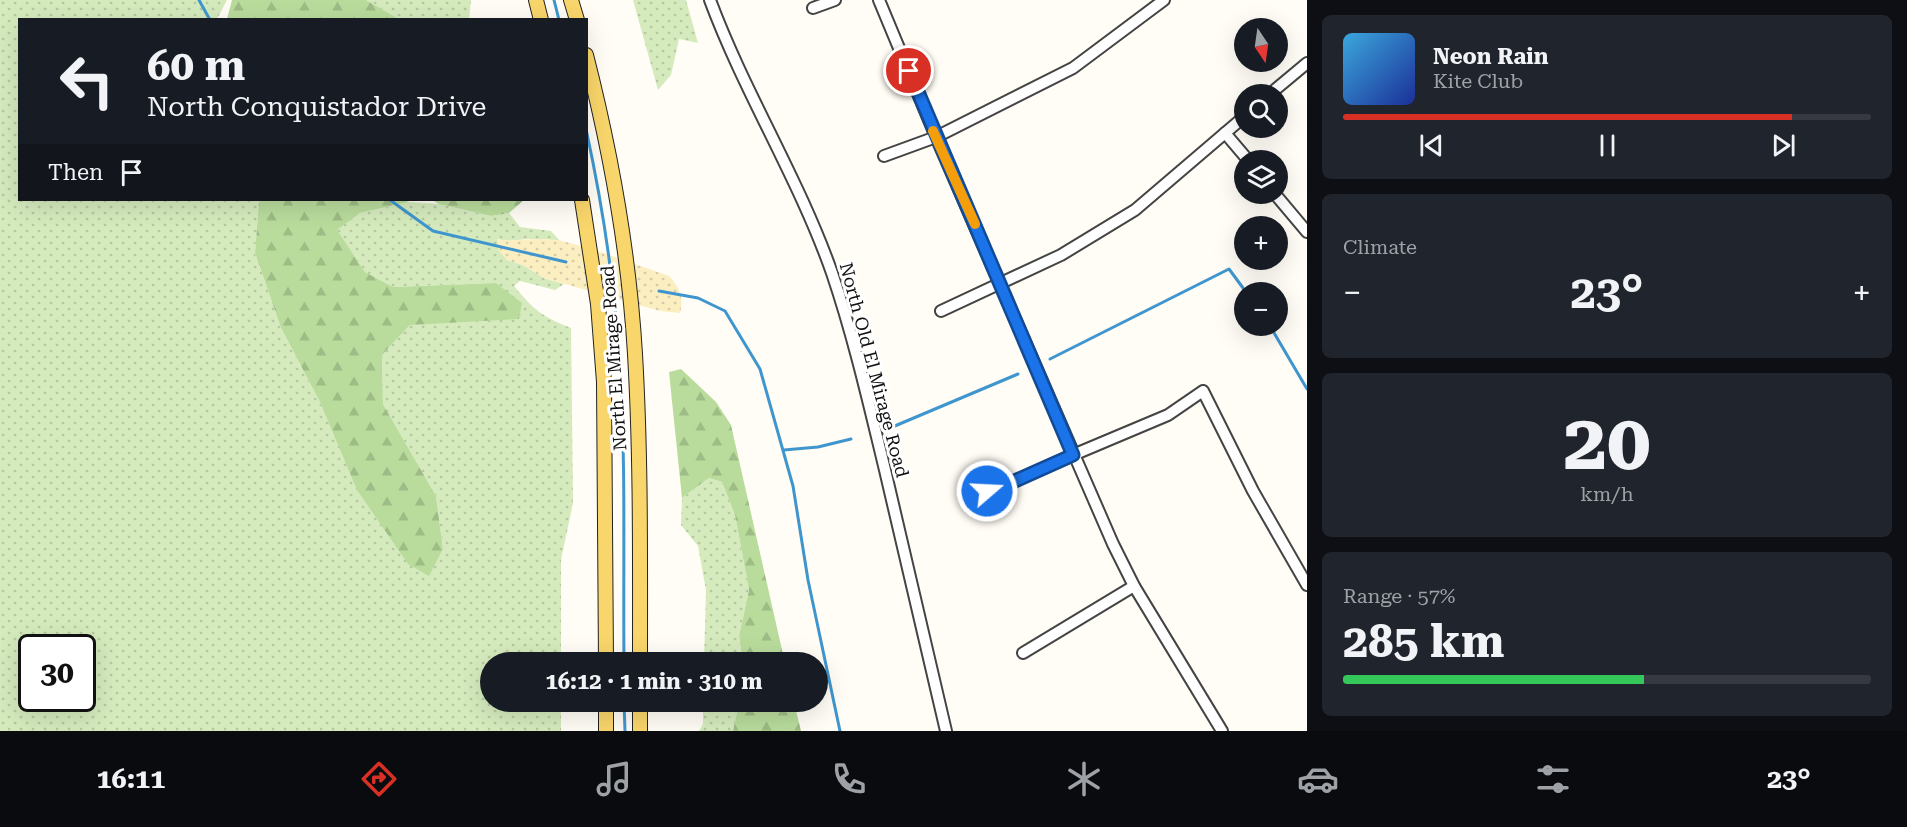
<!DOCTYPE html>
<meta charset="utf-8">
<style>
:root{--surface:#171b24;--page:#20242c;--text:#f1f3f6;--muted:#9ea1a6;--line:#363941;--accent:#d93025}
body{margin:0;font-family:"Roboto Serif",serif;background:var(--page);color:var(--text);height:100vh;display:flex;flex-direction:column;font-size:22px;white-space:nowrap}
*{box-sizing:border-box;margin:0}
p{font-size:20px;color:var(--muted)}
.icon{flex:none;width:33px;height:33px;fill:none;stroke:currentColor;stroke-width:2;stroke-linecap:round;stroke-linejoin:round}
.map{position:relative;flex:1;overflow:hidden}
.drawer{display:flex;flex-direction:column;gap:15px;padding:15px;background:#0d0f14;width:600px}
.drawer>*{flex:none}
.hud{position:absolute;left:18px;top:18px;width:570px;height:183px;border-radius:0px;box-shadow:0 6px 24px #0002;background:#171b24;color:var(--text);overflow:hidden}
.needle{width:39px;rotate:167deg}
.fabs{position:absolute;left:1234px;top:18px;display:grid;gap:12px}
.fabs a{display:grid;place-items:center;width:54px;height:54px;border-radius:50%;background:var(--surface);box-shadow:0 6px 24px #0002;font-size:30px}
.speed{position:absolute;left:18px;top:634px;display:flex;gap:12px;font-size:30px;font-weight:700;text-align:center}
.speed>*{display:grid;place-content:center;width:78px;height:78px;border-radius:50%;background:var(--surface);box-shadow:0 6px 24px #0002;line-height:1}
.speed .limit{border:3px solid #111;border-radius:9px;background:#fff;color:#111}
.pin{position:absolute;display:grid;place-items:center;width:51px;height:51px;color:#fff;margin:-26px;border:3px solid #fff;border-radius:50%;box-shadow:0 2px 6px #0007}
.me{position:absolute;width:66px;margin:-33px;rotate:71deg;stroke-linejoin:round;filter:drop-shadow(0 0 4px #0008)}
.turn{display:flex;align-items:center;gap:21px;height:126px;padding:0 30px;font-size:27px}
.turn .icon{width:78px;height:78px;stroke-width:2.5}
.turn b{display:block;font-size:42px;line-height:51px}
.then{display:flex;align-items:center;height:57px;padding:0 30px;background:#0003;gap:12px;font-size:22px}
.big{font-size:45px;font-weight:700;line-height:1.1}
.drawer .card{flex:1;display:flex;flex-direction:column;justify-content:center;gap:9px;min-width:0;padding:0 21px;border-radius:9px;background:var(--page)}
.drawer .dial{align-items:center;gap:0}
.dial b{font-size:78px;line-height:1}
.song{display:flex;align-items:center;gap:18px}
.cover{width:72px;height:72px;border-radius:9px;background:linear-gradient(135deg,hsl(200 70% 55%),hsl(230 70% 35%))}
.played{height:6px;border-radius:3px;background:linear-gradient(90deg,var(--accent) 85%,var(--line) 85%)}
.keys{display:flex;justify-content:space-around;direction:ltr}
.heat{display:flex;justify-content:space-between;align-items:center;font-size:33px;direction:ltr}
.charge{height:9px;border-radius:4px;background:linear-gradient(90deg,#34c759 57%,var(--line) 0)}
.trip{position:absolute;left:480px;top:652px;width:348px;height:60px;border-radius:30px;background:var(--surface);box-shadow:0 6px 24px #0002;font-weight:700;line-height:60px;text-align:center}
.dock{display:flex;height:96px;justify-content:space-around;align-items:center;background:#090b0e;color:var(--muted)}
.dock .icon{width:42px;height:42px}
.dock .active{color:var(--accent)}
.dock b{font-size:27px;color:var(--text)}
main{display:flex;flex:1;min-height:0}
.map>svg:first-child{display:block}
.grass{fill:url(#grass-dots);fill-rule:evenodd}
.forest{fill:url(#forest-firs)}
.sand{fill:url(#sand-dots)}
.lines{fill:none;stroke-linecap:round;stroke-linejoin:round}
.stream{stroke:#3f96cf;stroke-width:3}
.minor-casing{stroke:#444;stroke-width:14}
.major-casing{stroke:#222;stroke-width:16}
.minor{stroke:#fff;stroke-width:10}
.major{stroke:#f9d66b;stroke-width:14}
.route-casing{stroke:#114b97;stroke-width:15}
.route{stroke:#1a73e8;stroke-width:10}
.slow{stroke:#f59e0b;stroke-width:10}
.labels{text-anchor:middle;stroke-width:6;stroke-linejoin:round;paint-order:stroke}
.street-label{font-size:18px;fill:#111;stroke:#fff}
</style>
<main>
<div class="map">
<svg width="1307" height="731" viewBox="0 0 1307 731">
<defs>
<pattern id="grass-dots" width="8" height="8" patternUnits="userSpaceOnUse" patternTransform="scale(1.5)"><rect width="8" height="8" fill="#d5ebbd"/><path d="M2 2h.1M6 6h.1" fill="none" stroke="#b6c8a1" stroke-width="1.8" stroke-linecap="round"/></pattern>
<pattern id="forest-firs" width="22" height="20" patternUnits="userSpaceOnUse" patternTransform="scale(1.5)"><rect width="22" height="20" fill="#b9dc9c"/><path d="M5 1l3.5 6h-7zM16 11l3.5 6h-7z" fill="#9ebc85"/></pattern>
<pattern id="sand-dots" width="8" height="8" patternUnits="userSpaceOnUse" patternTransform="scale(1.5)"><rect width="8" height="8" fill="#fbeec1"/><path d="M2 2h.1M6 6h.1" fill="none" stroke="#d6cba5" stroke-width="1.8" stroke-linecap="round"/></pattern>
</defs>
<rect width="100%" height="100%" fill="#fffdf5"/>
<g class="grass">
<path d="M0,0H227L217,19L20,20V200H259L255,253L281,328L321,404L429,575L443,549L436,496L383,404L382,355L410,325L458,321L496,283L393,287L365,272L336,230L360,213L409,202L439,204L491,216L509,213L520,227L551,231L560,241L528,239L508,241L497,239L507,260L523,265L544,278L564,284L555,290L520,281L514,286C534,310 541,316 571,328L573,503L561,560V663H490V702H561V731H0ZM32,648H82V699H32Z"/>
<path d="M366,0H471L469,20L399,19Z"/>
<path d="M633,0H686L698,43L679,39L671,75L658,90Z"/>
<path d="M709,478L722,482L735,515L749,590L739,636L743,663H704L706,590L698,546L681,525L682,498Z"/>
<path d="M703,702H739L733,731H699L703,724Z"/>
</g>
<g class="forest">
<path d="M232,0H366L399,19H227Z"/>
<path d="M259,200H405L409,202L360,213L337,230L365,272L393,287L496,283L522,303L519,319L410,325L382,355L383,404L436,496L443,549L429,576L408,564L357,490L321,404L281,328L255,253Z"/>
<path d="M432,200H524L509,213L491,216L439,204Z"/>
<path d="M681,369L716,402L731,425L785,663H743L739,636L749,590L735,515L722,482L709,478L682,498L669,372Z"/>
<path d="M739,702H794L801,731H733Z"/>
</g>
<path class="sand" d="M497,239C518,243 540,236 562,241C598,250 634,264 669,276C680,288 684,298 680,313L660,311L544,278L523,265L507,260L499,251Z"/>
<g class="lines">
<g class="stream">
<path d="M199,0L210,20"/>
<path d="M554,0L559,20"/>
<path d="M586,129C603,207 615,288 620,367C626,466 623,565 624,663"/>
<path d="M390,200L433,231L566,262"/>
<path d="M659,291L698,298L725,311L760,369L793,486L808,580L840,731"/>
<path d="M1270,326L1307,389"/>
<path d="M1050,359L1229,269L1246,292"/>
<path d="M890,428L1018,374"/>
<path d="M784,450L818,447L851,439"/>
<path d="M624,702L625,731"/>
</g>
<defs>
<g id="minor">
<path d="M710,0C745,94 799,179 832,273C854,338 869,404 885,470C906,557 926,644 946,731"/>
<path d="M879,0L936,137L1113,544L1134,586L1222,731"/>
<path d="M813,8L835,0"/>
<path d="M1270,94L1307,63"/>
<path d="M1225,133L1248,160"/>
<path d="M884,156L936,137L1073,68L1164,0"/>
<path d="M1275,194L1307,232"/>
<path d="M941,311L1061,255L1135,210L1245,116"/>
<path d="M987,491L1008,484L1073,455L1168,415L1203,391L1253,491L1307,585"/>
<path d="M1023,653L1134,586"/>
</g>
<g id="major">
<path d="M536,0L541,20"/>
<path d="M571,0L577,20"/>
<path d="M586,55C611,153 629,253 635,354C641,457 640,560 640,663"/>
<path d="M582,200L598,304L604,382L606,663"/>
<path d="M606,702V731"/>
<path d="M640,702V731"/>
</g>
</defs>
<use href="#minor" class="minor-casing"/>
<use href="#major" class="major-casing"/>
<use href="#minor" class="minor"/>
<use href="#major" class="major"/>
</g>
<g class="lines">
<defs>
<path id="route" d="M909,71L1073,455L1008,484L987,491"/>
</defs>
<use href="#route" class="route-casing"/>
<use href="#route" class="route"/>
<path class="slow" d="M933,131L975,224"/>
</g>
<g class="labels">
<g class="street-label">
<text transform="translate(614 358) rotate(-94)" y="6">North El Mirage Road</text>
<text transform="translate(874 370) rotate(75)" y="6">North Old El Mirage Road</text>
</g>
</g>
</svg>
<div class="fabs">
<a><svg class="needle" viewBox="-14 -14 28 28"><path d="M0-13l5 13h-10z" fill="#e53935"/><path d="M0 13l5-13h-10z" fill="#9ea1a6"/></svg></a>
<a><svg class="icon" aria-label="search" viewBox="0 0 24 24"><circle cx="10" cy="10" r="6"/><path d="M15 15l6 6"/></svg></a>
<a><svg class="icon" aria-label="layers" viewBox="0 0 24 24"><path d="M12 4l9 5-9 5-9-5zM3 14l9 5 9-5"/></svg></a>
<a>+</a>
<a>−</a>
</div>
<div class="speed"><div class="limit">30</div></div>
<div class="pin" style="left:909px;top:71px;background:#d93025"><svg class="icon" aria-label="arrive" viewBox="0 0 24 24"><path d="M6 21V4h12l-3 4 3 4H6"/></svg></div>
<svg class="me" style="left:987px;top:491px" viewBox="-20 -20 40 40"><circle r="17" fill="#1a73e8" stroke="#fff" stroke-width="3"/><path d="M0-11L8 9 0 5-8 9z" fill="#fff"/></svg>
<div class="trip">16:12 · 1 min · 310 m</div>
<div class="hud">
<div class="turn"><svg class="icon" aria-label="left" viewBox="0 0 24 24"><path d="M17 20v-9H6M10 6l-5 5 5 5"/></svg><div><b>60 m</b>North Conquistador Drive</div></div>
<div class="then">Then<svg class="icon" aria-label="arrive" viewBox="0 0 24 24"><path d="M6 21V4h12l-3 4 3 4H6"/></svg></div>
</div>
</div>
<section class="drawer">
<div class="card">
<div class="song"><i class="cover"></i><div><b>Neon Rain</b><p>Kite Club</p></div></div>
<div class="played"></div>
<div class="keys"><svg class="icon" aria-label="previous" viewBox="0 0 24 24"><path d="M18 5L8 12l10 7zM5 5v14"/></svg><svg class="icon" aria-label="pause" viewBox="0 0 24 24"><path d="M8 5v14M16 5v14"/></svg><svg class="icon" aria-label="next" viewBox="0 0 24 24"><path d="M6 5l10 7-10 7zM19 5v14"/></svg></div>
</div>
<div class="card"><p>Climate</p>
<div class="heat"><a>−</a><b class="big">23°</b><a>+</a></div>
</div>
<div class="card dial"><b>20</b><p>km/h</p></div>
<div class="card"><p>Range · 57%</p><b class="big">285 km</b><div class="charge"></div></div>
</section>
</main>
<nav class="dock">
<b>16:11</b>
<svg class="icon active" aria-label="directions" viewBox="0 0 24 24"><path d="M12 3l9 9-9 9-9-9zM9 14v-3h6M13 9l2 2-2 2"/></svg>
<svg class="icon" aria-label="music" viewBox="0 0 24 24"><path d="M9 18V5l10-2v13"/><circle cx="6" cy="18" r="3"/><circle cx="16" cy="16" r="3"/></svg>
<svg class="icon" aria-label="phone" viewBox="0 0 24 24"><path d="M5 4h4l2 5-3 2q2 4 5 5l2-3 5 2v4C11 20 4 13 5 4z"/></svg>
<svg class="icon" aria-label="climate" viewBox="0 0 24 24"><path d="M12 3v18M4 7l16 10M4 17L20 7"/></svg>
<svg class="icon" aria-label="car" viewBox="0 0 24 24"><path d="M5 17H2v-5l4-1 3-4h7l3 4 3 1v5h-3M9 17h6M6 11h13"/><circle cx="7" cy="17" r="2"/><circle cx="17" cy="17" r="2"/></svg>
<svg class="icon" aria-label="filters" viewBox="0 0 24 24"><path d="M4 7h16M4 17h16"/><circle cx="9" cy="7" r="2"/><circle cx="15" cy="17" r="2"/></svg>
<b>23°</b>
</nav>
